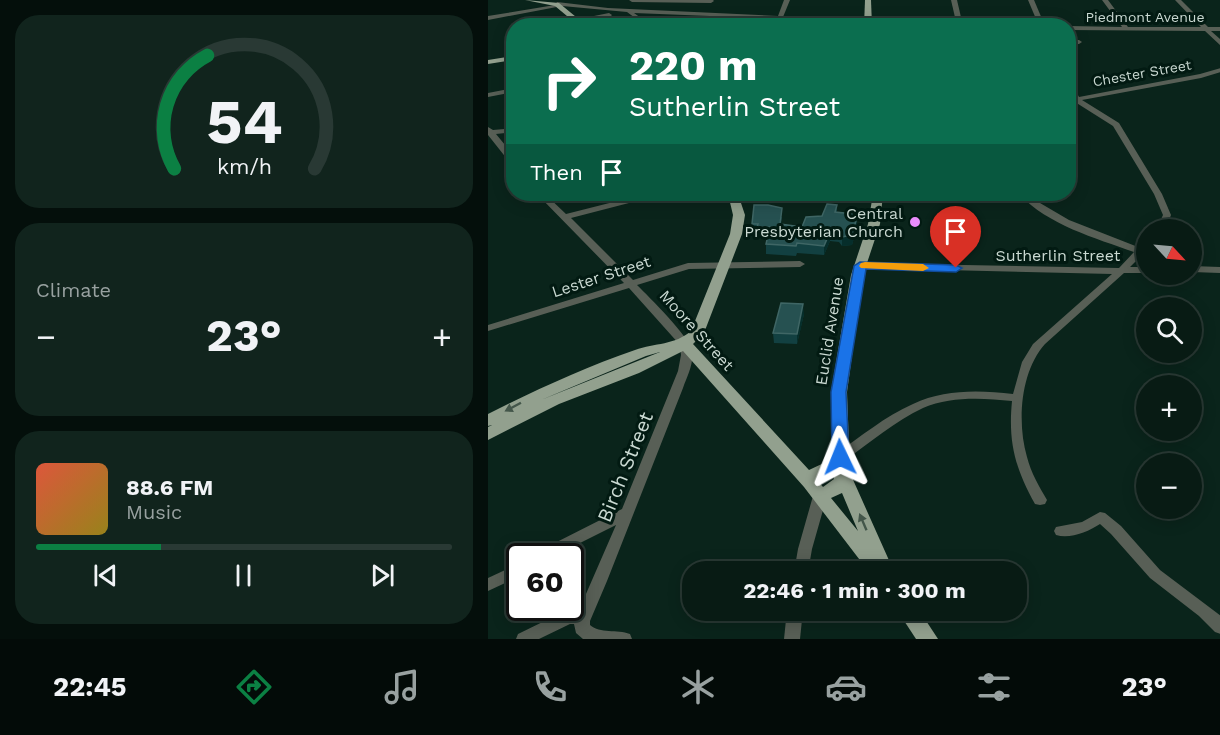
<!DOCTYPE html>
<meta charset="utf-8">
<style>
:root{--surface:#081b14;--page:#11241d;--text:#f1f3f6;--muted:#98a1a0;--line:#293934;--accent:#0b8043}
body{margin:0;font-family:"Work Sans",sans-serif;background:var(--page);color:var(--text);height:100vh;display:flex;flex-direction:column;font-size:22px;white-space:nowrap}
*{box-sizing:border-box;margin:0}
p{font-size:20px;color:var(--muted)}
.icon{flex:none;width:33px;height:33px;fill:none;stroke:currentColor;stroke-width:2;stroke-linecap:round;stroke-linejoin:round}
.map{position:relative;flex:1;overflow:hidden}
.drawer{display:flex;flex-direction:column;gap:15px;padding:15px;background:#040f0b;width:488px}
.drawer>*{flex:none}
.hud{position:absolute;left:18px;top:18px;width:570px;height:183px;border-radius:24px;box-shadow:0 3px 15px #0003,0 0 0 2px var(--line);background:#0b6e4f;color:#fff;overflow:hidden}
.needle{width:39px;rotate:116deg}
.fabs{position:absolute;left:648px;top:219px;display:grid;gap:12px}
.fabs a{display:grid;place-items:center;width:66px;height:66px;border-radius:50%;background:var(--surface);box-shadow:0 3px 15px #0003,0 0 0 2px var(--line);font-size:30px}
.speed{position:absolute;left:18px;top:543px;display:flex;gap:12px;font-size:30px;font-weight:700;text-align:center}
.speed>*{display:grid;place-content:center;width:78px;height:78px;border-radius:50%;background:var(--surface);box-shadow:0 3px 15px #0003,0 0 0 2px var(--line);line-height:1}
.speed .limit{border:3px solid #111;border-radius:9px;background:#fff;color:#111}
.pin{position:absolute;display:grid;place-items:center;width:51px;height:51px;color:#fff;margin:-62px -26px;border-radius:50% 50% 50% 0;rotate:-45deg;box-shadow:0 0 6px #0007}
.pin .icon{rotate:45deg}
.me{position:absolute;width:66px;margin:-33px;rotate:358deg;stroke-linejoin:round;filter:drop-shadow(0 0 4px #0008)}
.turn{display:flex;align-items:center;gap:21px;height:126px;padding:0 24px;font-size:27px}
.turn .icon{width:78px;height:78px;stroke-width:2.5}
.turn b{display:block;font-size:42px;line-height:51px}
.then{display:flex;align-items:center;height:57px;padding:0 24px;background:#0003;gap:12px;font-size:22px}
.big{font-size:45px;font-weight:700;line-height:1.1}
.drawer .widget{flex:1;display:flex;flex-direction:column;justify-content:center;gap:9px;min-width:0;padding:0 21px;border-radius:24px;background:var(--page)}
.drawer .dial{align-items:center;gap:0}
.dial svg{height:156px;overflow:visible;fill:none;stroke:var(--line);stroke-width:7;stroke-linecap:round;text-anchor:middle}
.dial text{fill:var(--text);stroke:none}
.song{display:flex;align-items:center;gap:18px}
.cover{width:72px;height:72px;border-radius:9px;background:linear-gradient(135deg,hsl(10 70% 55%),hsl(50 70% 35%))}
.played{height:6px;border-radius:3px;background:linear-gradient(90deg,var(--accent) 30%,var(--line) 30%)}
.keys{display:flex;justify-content:space-around;direction:ltr}
.heat{display:flex;justify-content:space-between;align-items:center;font-size:33px;direction:ltr}
.trip{position:absolute;left:194px;top:561px;width:345px;height:60px;border-radius:24px;background:var(--surface);box-shadow:0 3px 15px #0003,0 0 0 2px var(--line);font-weight:700;line-height:60px;text-align:center}
.menu{display:flex;height:96px;justify-content:space-around;align-items:center;background:#030b08;color:var(--muted)}
.menu .icon{width:42px;height:42px}
.menu .current{color:var(--accent)}
.menu b{font-size:27px;color:var(--text)}
main{display:flex;flex:1;min-height:0}
.map>svg:first-child{display:block}
.lines{fill:none;stroke-linecap:round;stroke-linejoin:round}
.minor{fill:#585f56;fill-rule:evenodd}
.major{fill:#92a08e;fill-rule:evenodd}
.wall{fill:#124041}
.shaded-wall{fill:#062e2b}
.building{fill:#265151;stroke:#3f6665;stroke-width:1.5}
.oneway{fill:#43564a}
.route{fill:#1a73e8;stroke:#114b97;stroke-width:1.5}
.slow{fill:#f59e0b}
.poi-dot{fill:#ea8dfd;stroke:#021a12;stroke-width:2}
.labels{text-anchor:middle;stroke-width:6;stroke-linejoin:round;paint-order:stroke}
.far-street-label{font-size:14px;fill:#cad9d2;stroke:#021a12}
.poi-label{font-size:16px;fill:#cad9d2;stroke:#021a12;text-anchor:end}
.street-label{font-size:16px;fill:#cad9d2;stroke:#021a12}
.near-street-label{font-size:20px;fill:#cad9d2;stroke:#021a12}
</style>
<main>
<section class="drawer">
<div class="widget dial"><svg viewBox="0 0 100 80">
<path d="M14 69A42 42 0 1 1 86 69"/>
<path d="M14 69A42 42 0 0 1 31 11" stroke="#0b8043"/>
<text x="50" y="56" font-size="32" font-weight="700">54</text>
<text x="50" y="72" font-size="11">km/h</text>
</svg></div>
<div class="widget"><p>Climate</p>
<div class="heat"><a>−</a><b class="big">23°</b><a>+</a></div>
</div>
<div class="widget">
<div class="song"><i class="cover"></i><div><b>88.6 FM</b><p>Music</p></div></div>
<div class="played"></div>
<div class="keys"><svg class="icon" aria-label="previous" viewBox="0 0 24 24"><path d="M18 5L8 12l10 7zM5 5v14"/></svg><svg class="icon" aria-label="pause" viewBox="0 0 24 24"><path d="M8 5v14M16 5v14"/></svg><svg class="icon" aria-label="next" viewBox="0 0 24 24"><path d="M6 5l10 7-10 7zM19 5v14"/></svg></div>
</div>
</section>
<div class="map">
<svg width="733" height="639" viewBox="0 0 733 639">
<rect width="100%" height="100%" fill="#0a241b"/>
<g class="lines">
<g class="minor">
<path d="M141,0H225L226,1L223,3L144,2Z"/>
<path d="M296,0H302L295,17L462,26H414L229,17L201,26H191L222,16L146,13L164,26H158L139,12L74,6L0,20V16L67,5L69,2L120,8L290,16Z"/>
<path d="M463,0H469L475,26H469Z"/>
<path d="M540,0H546L557,26H551Z"/>
<path d="M614,0H620L640,27H713L687,0H693L720,27H733V31H723L733,40V46L717,31L580,30V26L634,27Z"/>
<path d="M121,13L124,15L123,16L89,22L86,20Z"/>
<path d="M580,40H591L594,42L591,44H580Z"/>
<path d="M733,68V72L713,78L594,100L631,123L674,194L683,215L677,230H668L675,215L666,194L625,126L587,102L580,103V99L585,98L580,89V80L583,82L591,97L712,74Z"/>
<path d="M26,88V92L0,97V93Z"/>
<path d="M0,127L5,130L26,128V132L8,134L26,156V164H23L0,135Z"/>
<path d="M49,194H57L78,214L157,194H169L168,196L83,218L145,280L200,263L312,261L317,264L312,267L201,269L149,285C161,297 202,337 204,351C206,364 199,376 195,388L119,581L102,621V625C112,634 129,629 142,634L144,639H95L88,633L86,624H82L51,639H28L30,634L75,612L80,610H91L128,525L66,556H47L49,552L134,509L190,371L193,355L192,345L141,288L0,331V325L136,283Z"/>
<path d="M531,194H540L552,203L581,220L650,247L655,242L658,241V256L654,255L642,267H658V273H636L557,344C532,372 529,423 539,457C543,473 551,486 559,500L557,504L552,505L547,504C527,468 520,442 524,401C495,398 463,396 435,408C407,421 382,443 357,460L352,462L347,460L346,457L347,454C373,437 397,416 425,404C456,389 492,390 525,394L534,362L545,344L624,274L372,268L369,267L367,265L369,263L631,268L646,252C607,238 560,225 531,194Z"/>
<path d="M704,266L733,267V273L704,272Z"/>
<path d="M332,491L337,492L339,496L324,549L320,572H306L310,549L325,496L327,492Z"/>
<path d="M612,512L617,513L633,526L672,570L733,616V634L727,632L711,616L662,578L623,534L612,524C600,532 582,539 568,535L566,531L568,527L594,522Z"/>
<path d="M32,563V576L0,591V578Z"/>
<path d="M299,610H315L312,639H296Z"/>
</g>
<g class="major">
<path d="M37,0L71,3L99,26H91L67,6Z"/>
<path d="M377,0H383L384,26H376Z"/>
<path d="M26,56V60L0,64V60Z"/>
<path d="M240,194H250L257,215L254,234L216,333L205,344L321,470L338,462L345,454L343,392L363,275L380,224L385,194H395L392,224L375,275L359,392L362,473L404,567L402,572H381L316,487L195,351L151,373L71,404L0,440V427L4,425L0,426V414C48,390 97,367 147,350C167,343 187,345 203,331L242,234L245,215ZM172,352L53,400L158,356ZM345,473L346,479L335,487L330,481ZM354,493L370,531L343,498Z"/>
<path d="M409,610H431L450,639H428Z"/>
</g>
</g>
<g class="wall">
<path d="M349,205V212L369,217V226L364,245L354,246L351,242L342,241L336,255L309,253L308,256L278,254V244L280,236H270V233H265L264,224L294,217L293,224L314,227L334,216Z"/>
<path d="M316,314L309,344L286,343L285,333Z"/>
</g>
<g class="shaded-wall">
<path d="M369,217V226L364,245L354,246V237Z"/>
<path d="M342,232V241L336,255V246Z"/>
<path d="M315,304L316,314L309,344V334Z"/>
</g>
<g class="building">
<path d="M309,21L359,22V26H308Z"/>
<path d="M339,204L349,205L347,212L366,214L369,217L364,235L354,237L351,232H342L336,246L309,243L308,246L278,244L282,227H269L270,224H264L266,205H280L294,208L292,224L314,227L318,217L334,216Z"/>
<path d="M293,303L315,304L309,334L285,333Z"/>
</g>
<defs><path id="oneway-solid" d="M-6-.8H1V-3.2L6.5 0L1 3.2V.8H-6Z" transform="scale(1.5)"/></defs>
<g class="oneway">
<use href="#oneway-solid" transform="translate(25 407) rotate(152)"/>
<use href="#oneway-solid" transform="translate(375 522) rotate(-113)"/>
</g>
<path class="route" d="M372,262L468,265L474,268L468,272L378,269L358,392L361,457L358,461H346L344,457L343,392L366,266Z"/>
<path class="slow" d="M377,262L435,264L441,268L435,271L373,268L371,266L373,263Z"/>
<circle class="poi-dot" cx="427" cy="222" r="6"/>
<g class="labels">
<g class="far-street-label">
<text x="657" y="22">Piedmont Avenue</text>
<text transform="translate(654 73) rotate(-10)" y="5">Chester Street</text>
</g>
<g class="poi-label">
<text x="415" y="219">Central<tspan x="415" dy="18">Presbyterian Church</tspan></text>
</g>
<g class="street-label">
<text x="570" y="261">Sutherlin Street</text>
<text transform="translate(113 276) rotate(-18)" y="6">Lester Street</text>
<text transform="translate(209 330) rotate(48)" y="6">Moore Street</text>
<text transform="translate(341 331) rotate(-81)" y="6">Euclid Avenue</text>
</g>
<g class="near-street-label">
<text transform="translate(137 467) rotate(-68)" y="7">Birch Street</text>
</g>
</g>
</svg>
<div class="fabs">
<a><svg class="needle" viewBox="-14 -14 28 28"><path d="M0-13l5 13h-10z" fill="#e53935"/><path d="M0 13l5-13h-10z" fill="#98a1a0"/></svg></a>
<a><svg class="icon" aria-label="search" viewBox="0 0 24 24"><circle cx="10" cy="10" r="6"/><path d="M15 15l6 6"/></svg></a>
<a>+</a>
<a>−</a>
</div>
<div class="speed"><div class="limit">60</div></div>
<div class="pin" style="left:468px;top:268px;background:#d93025"><svg class="icon" aria-label="arrive" viewBox="0 0 24 24"><path d="M6 21V4h12l-3 4 3 4H6"/></svg></div>
<svg class="me" style="left:352px;top:457px" viewBox="-20 -20 40 40"><path d="M0-17L14 15 0 8-14 15z" fill="#1a73e8" stroke="#fff" stroke-width="4"/></svg>
<div class="trip">22:46 · 1 min · 300 m</div>
<div class="hud">
<div class="turn"><svg class="icon" aria-label="right" viewBox="0 0 24 24"><path d="M7 20v-9h11M14 6l5 5-5 5"/></svg><div><b>220 m</b>Sutherlin Street</div></div>
<div class="then">Then<svg class="icon" aria-label="arrive" viewBox="0 0 24 24"><path d="M6 21V4h12l-3 4 3 4H6"/></svg></div>
</div>
</div>
</main>
<nav class="menu">
<b>22:45</b>
<svg class="icon current" aria-label="directions" viewBox="0 0 24 24"><path d="M12 3l9 9-9 9-9-9zM9 14v-3h6M13 9l2 2-2 2"/></svg>
<svg class="icon" aria-label="music" viewBox="0 0 24 24"><path d="M9 18V5l10-2v13"/><circle cx="6" cy="18" r="3"/><circle cx="16" cy="16" r="3"/></svg>
<svg class="icon" aria-label="phone" viewBox="0 0 24 24"><path d="M5 4h4l2 5-3 2q2 4 5 5l2-3 5 2v4C11 20 4 13 5 4z"/></svg>
<svg class="icon" aria-label="climate" viewBox="0 0 24 24"><path d="M12 3v18M4 7l16 10M4 17L20 7"/></svg>
<svg class="icon" aria-label="car" viewBox="0 0 24 24"><path d="M5 17H2v-5l4-1 3-4h7l3 4 3 1v5h-3M9 17h6M6 11h13"/><circle cx="7" cy="17" r="2"/><circle cx="17" cy="17" r="2"/></svg>
<svg class="icon" aria-label="filters" viewBox="0 0 24 24"><path d="M4 7h16M4 17h16"/><circle cx="9" cy="7" r="2"/><circle cx="15" cy="17" r="2"/></svg>
<b>23°</b>
</nav>
